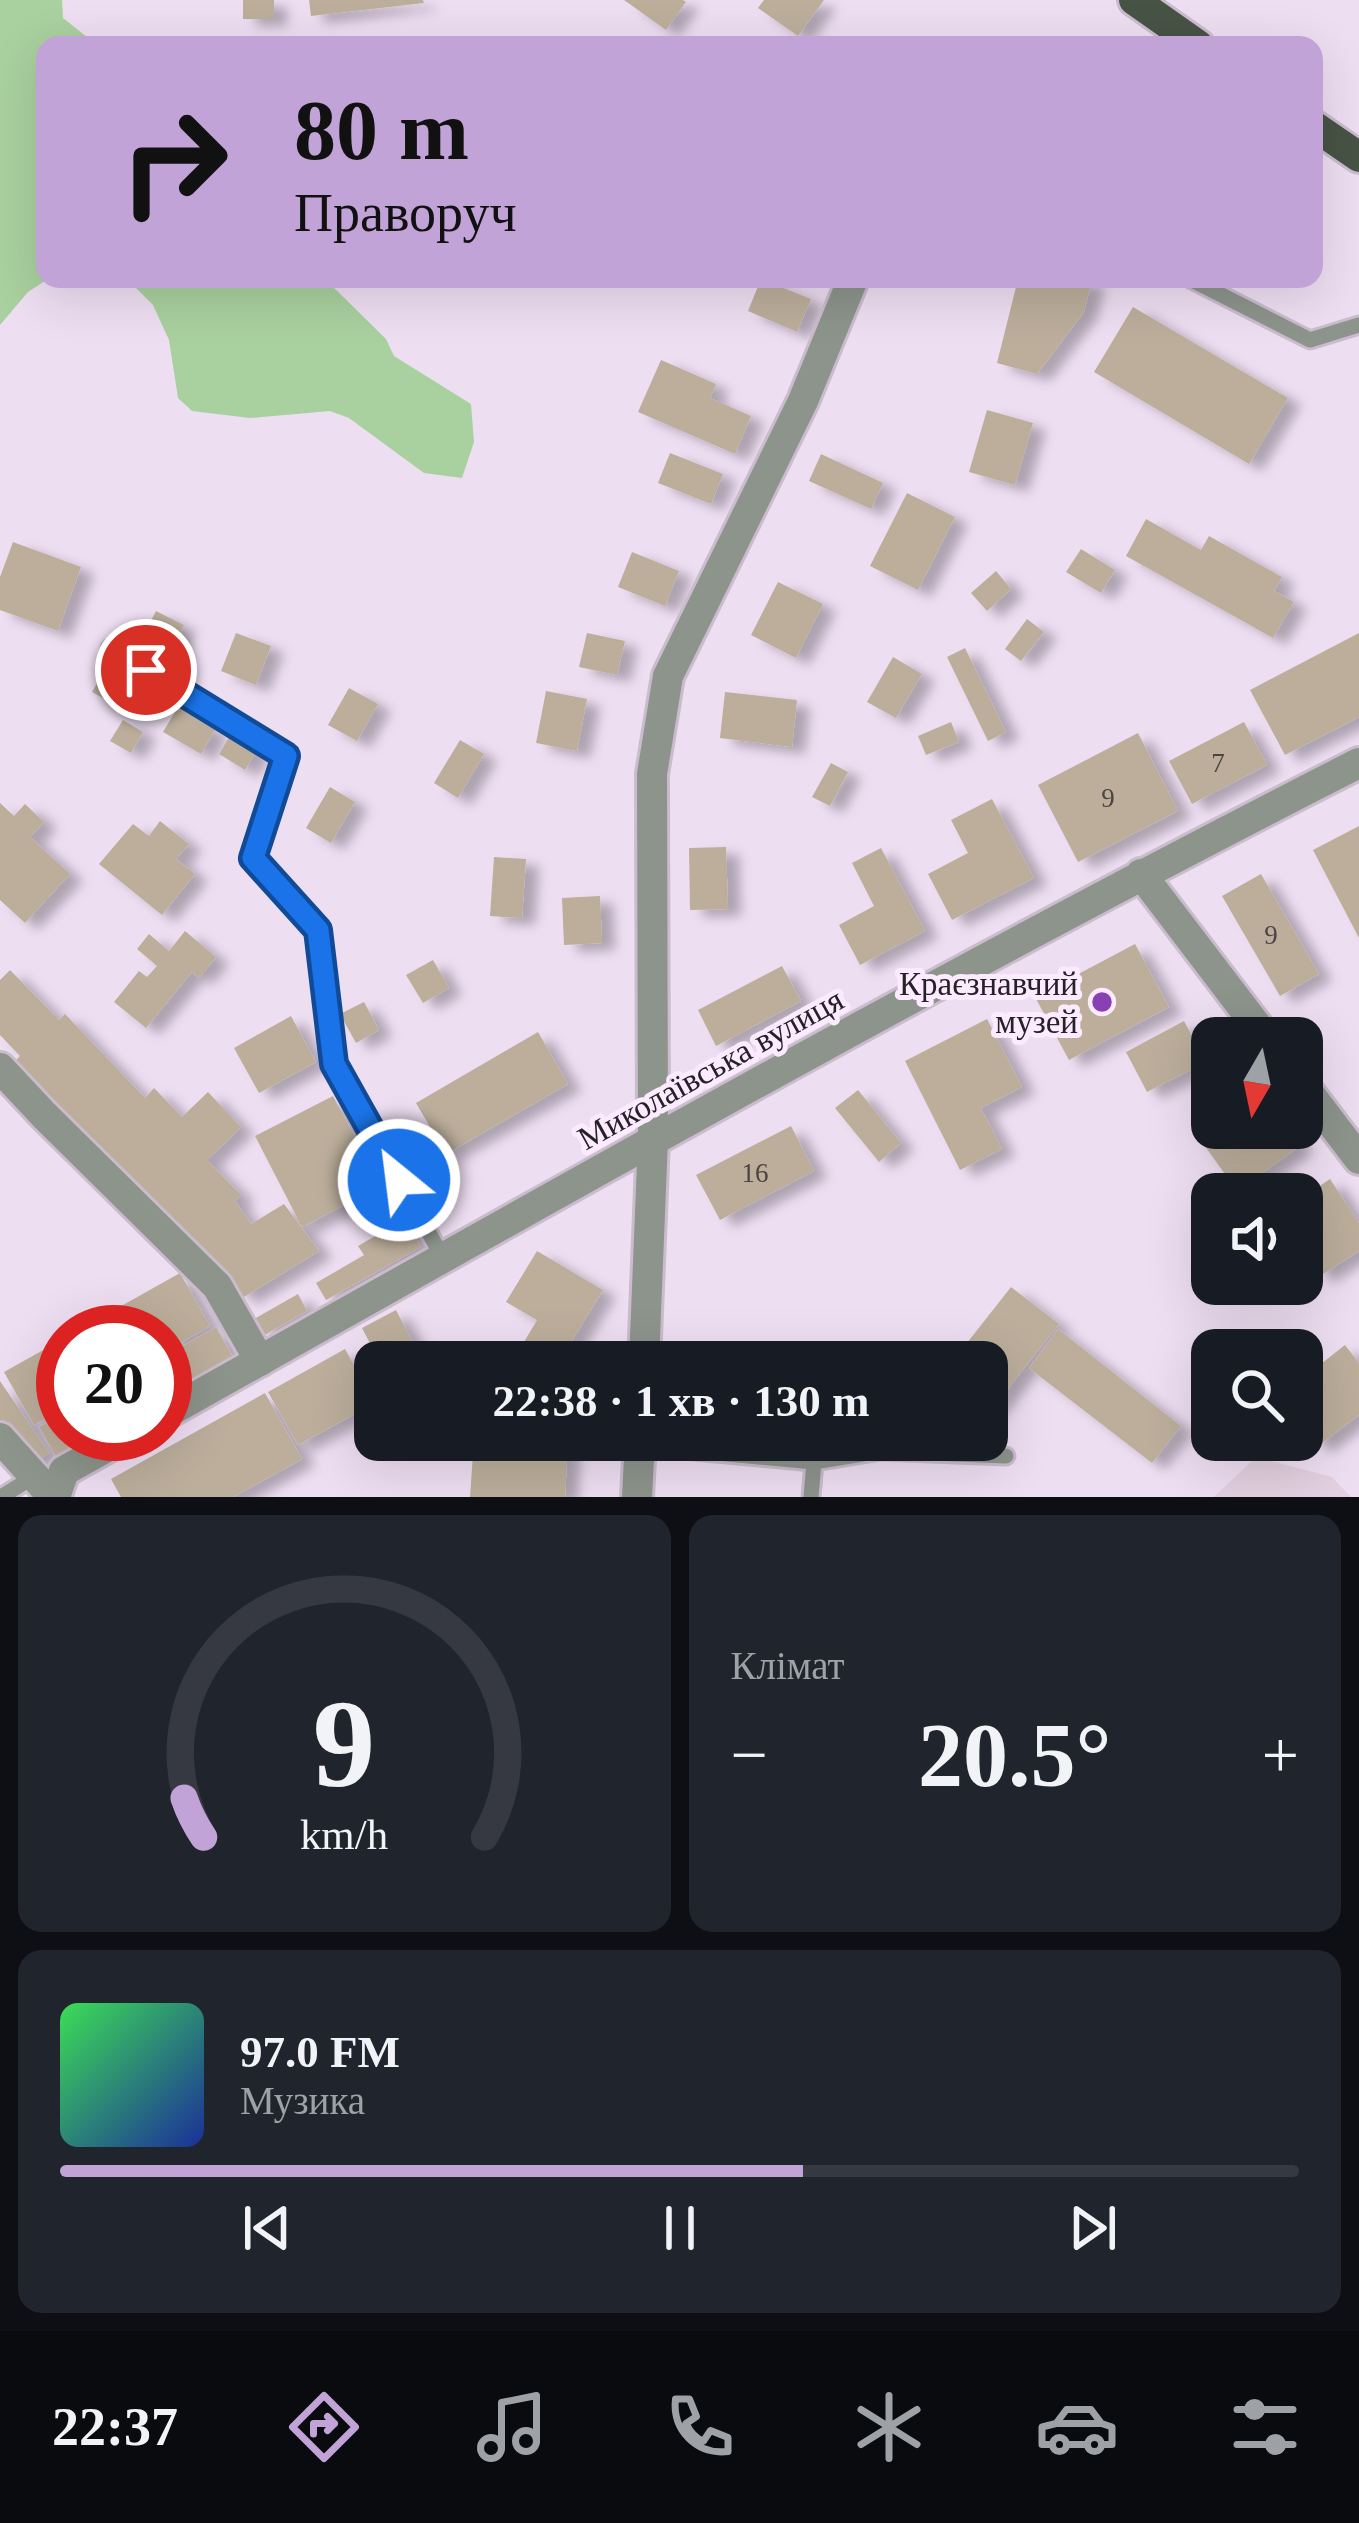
<!DOCTYPE html>
<html lang="uk">
<meta charset="utf-8">
<style>
:root{--surface:#171b24;--page:#20242c;--text:#f1f3f6;--muted:#9ea1a6;--line:#363941;--accent:#c1a3d8}
body{margin:0;font-family:"Times New Roman",serif;background:var(--page);color:var(--text);height:100vh;display:flex;flex-direction:column;font-size:45px;white-space:nowrap}
*{box-sizing:border-box;margin:0}
p{font-size:39px;color:var(--muted)}
.icon{flex:none;width:66px;height:66px;fill:none;stroke:currentColor;stroke-width:2;stroke-linecap:round;stroke-linejoin:round}
.map{position:relative;height:1497px;overflow:hidden}
.side{display:flex;flex-direction:column;gap:18px;padding:18px;background:#0d0f14;flex:1}
.side>*{flex:none}
.guide{position:absolute;left:36px;top:36px;width:1287px;height:252px;border-radius:24px;box-shadow:0 12px 48px #0002;background:#c1a3d8;color:#111;overflow:hidden}
.needle{width:78px;rotate:189deg}
.controls{position:absolute;left:1191px;top:1017px;display:grid;gap:24px}
.controls a{display:grid;place-items:center;width:132px;height:132px;border-radius:24px;background:var(--surface);box-shadow:0 12px 48px #0002;font-size:60px}
.speed{position:absolute;left:36px;top:1305px;display:flex;gap:24px;font-size:60px;font-weight:700;text-align:center}
.speed>*{display:grid;place-content:center;width:156px;height:156px;border-radius:50%;background:var(--surface);box-shadow:0 12px 48px #0002;line-height:1}
.speed .limit{border:18px solid #d22;background:#fff;color:#111}
.pin{position:absolute;display:grid;place-items:center;width:102px;height:102px;color:#fff;margin:-51px;border:6px solid #fff;border-radius:50%;box-shadow:0 3px 12px #0007}
.me{position:absolute;width:132px;margin:-66px;rotate:331deg;stroke-linejoin:round;filter:drop-shadow(0 0 9px #0008)}
.turn{display:flex;align-items:center;gap:42px;height:252px;padding:0 60px;font-size:54px}
.turn .icon{width:156px;height:156px;stroke-width:2.5}
.turn b{display:block;font-size:84px;line-height:102px}
.big{font-size:90px;font-weight:800;line-height:1.1}
.side .tile{flex:1;display:flex;flex-direction:column;justify-content:center;gap:18px;min-width:0;padding:0 42px;border-radius:24px;background:var(--page)}
.side .dial{align-items:center;gap:0}
.dial svg{height:312px;overflow:visible;fill:none;stroke:var(--line);stroke-width:7;stroke-linecap:round;text-anchor:middle}
.dial text{fill:var(--text);stroke:none}
.song{display:flex;align-items:center;gap:36px}
.cover{width:144px;height:144px;border-radius:18px;background:linear-gradient(135deg,hsl(130 70% 55%),hsl(230 70% 35%))}
.played{height:12px;border-radius:6px;background:linear-gradient(90deg,var(--accent) 60%,var(--line) 60%)}
.keys{display:flex;justify-content:space-around;direction:ltr}
.heat{display:flex;justify-content:space-between;align-items:center;font-size:66px;direction:ltr}
.side .tiles{flex:1;display:grid;gap:18px;grid-template-columns:1fr 1fr}
.tile:last-child{grid-column:span 2}
.trip{position:absolute;left:354px;top:1341px;width:654px;height:120px;border-radius:24px;background:var(--surface);box-shadow:0 12px 48px #0002;font-weight:800;line-height:120px;text-align:center}
.menu{display:flex;height:192px;justify-content:space-around;align-items:center;background:#090b0e;color:var(--muted)}
.menu .icon{width:84px;height:84px}
.menu .current{color:var(--accent)}
.menu b{font-size:54px;color:var(--text)}
.map>svg:first-child{display:block}
.education{fill:#e3d0e0}
.green{fill:#a9d09f}
.building{fill:#bcae9b;filter:url(#shadow)}
.lines{fill:none;stroke-linecap:round;stroke-linejoin:round}
.lane-casing{stroke:#cabccd;stroke-width:21}
.street-casing{stroke:#cabccd;stroke-width:36}
.primary-casing{stroke:#cabccd;stroke-width:36}
.lane{stroke:#8d948c;stroke-width:15}
.street{stroke:#8d948c;stroke-width:30}
.primary{stroke:#475345;stroke-width:30}
.route-casing{stroke:#114b97;stroke-width:30}
.route{stroke:#1a73e8;stroke-width:21}
.poi-dot{fill:#8741b4;stroke:#fcebff;stroke-width:4.5}
.labels{text-anchor:middle;stroke-width:10;stroke-linejoin:round;paint-order:stroke}
.number-label{font-size:27px;fill:#4c4444}
.poi-label{font-size:33px;fill:#262027;stroke:#fcebff;text-anchor:end}
.street-label{font-size:33px;fill:#262027;stroke:#fcebff}
</style>
<div class="map">
<svg width="1359" height="1497" viewBox="0 0 1359 1497">
<defs>
<filter id="shadow"><feDropShadow dx="13" dy="7" stdDeviation="6" flood-color="#0004"/></filter>
</defs>
<rect width="100%" height="100%" fill="#eedef2"/>
<path class="education" d="M1256,1457L1332,1477L1351,1497H1214Z"/>
<g class="green">
<path d="M0,0H62L63,18L97,45H45V279H48L28,292L0,325Z"/>
<path d="M127,279H325L386,339L394,356L471,404L474,442L462,478L424,473L349,418L330,411L250,418L192,411L178,398L169,340L153,305Z"/>
</g>
<g class="building">
<rect x="243" y="0" width="31" height="19"/>
<path d="M309,0H423L424,3L311,16Z"/>
<path d="M624,0H683L686,2L666,30Z"/>
<path d="M764,0H824L798,36L758,8Z"/>
<path d="M761,279L811,299L797,332L748,311Z"/>
<path d="M1018,279H1092L1084,312L1037,374L997,363Z"/>
<path d="M1133,307L1288,398L1249,464L1094,372Z"/>
<path d="M661,360L716,384L710,398L751,416L735,454L638,412Z"/>
<path d="M987,410L1033,423L1015,485L969,472Z"/>
<path d="M670,453L723,474L711,504L658,483Z"/>
<path d="M821,454L883,483L871,509L809,481Z"/>
<path d="M907,493L955,517L918,590L870,566Z"/>
<path d="M1146,519L1201,550L1209,536L1282,577L1274,591L1294,602L1273,638L1126,556Z"/>
<path d="M13,542L81,567L58,631L0,610V577Z"/>
<path d="M1081,549L1115,570L1101,593L1066,572Z"/>
<path d="M632,552L679,571L665,606L618,587Z"/>
<path d="M996,571L1011,589L987,611L971,593Z"/>
<path d="M778,582L823,604L796,658L751,635Z"/>
<path d="M156,611L184,625L168,658L139,644Z"/>
<path d="M1027,619L1044,632L1021,661L1005,649Z"/>
<path d="M236,633L271,646L256,685L221,671Z"/>
<path d="M587,633L625,641L617,675L579,667Z"/>
<path d="M1359,633V717L1285,755L1250,690Z"/>
<path d="M965,648L1006,732L988,741L947,657Z"/>
<path d="M893,657L922,674L896,718L867,702Z"/>
<path d="M104,671L135,687L122,709L92,692Z"/>
<path d="M349,688L378,704L357,741L328,725Z"/>
<path d="M546,691L587,699L577,751L536,743Z"/>
<path d="M725,692L797,700L792,747L720,738Z"/>
<path d="M178,707L215,730L201,754L163,732Z"/>
<path d="M123,720L143,732L131,753L110,741Z"/>
<path d="M951,722L959,742L926,755L918,736Z"/>
<path d="M1244,722L1267,765L1192,804L1169,761Z"/>
<path d="M232,732L258,748L245,770L219,754Z"/>
<path d="M1138,733L1178,811L1078,862L1038,785Z"/>
<path d="M460,740L484,754L458,798L434,783Z"/>
<path d="M831,763L848,772L830,806L812,797Z"/>
<path d="M330,787L355,802L331,843L306,828Z"/>
<path d="M992,799L1034,878L952,920L928,874L968,853L951,820Z"/>
<path d="M0,803L14,816L25,804L44,822L30,837L70,874L25,923L0,900Z"/>
<path d="M160,821L189,844L176,859L195,874L162,915L99,864L133,824L149,836Z"/>
<path d="M1359,826V938L1313,850Z"/>
<path d="M726,847L728,909L690,910L689,848Z"/>
<path d="M881,848L925,931L860,965L839,925L874,906L852,863Z"/>
<path d="M494,857L526,859L522,918L490,916Z"/>
<path d="M1261,874L1319,974L1280,996L1222,896Z"/>
<path d="M600,896L602,943L564,945L562,898Z"/>
<path d="M185,931L216,957L199,978L192,972L146,1028L114,1002L139,971L147,977L157,966L137,949L149,934L169,951Z"/>
<path d="M1135,944L1169,1007L1069,1060L1035,997Z"/>
<path d="M433,960L449,988L423,1003L406,975Z"/>
<path d="M782,966L801,1001L716,1046L698,1010Z"/>
<path d="M10,970L59,1020L65,1014L145,1098L154,1088L182,1117L208,1092L241,1127L207,1160L241,1195L235,1201L251,1224L284,1204L319,1251L244,1297L15,1061L20,1056L0,1035V980Z"/>
<path d="M364,1002L379,1030L356,1043L340,1014Z"/>
<path d="M291,1016L316,1062L259,1093L234,1048Z"/>
<path d="M987,1019L1022,1087L981,1108L1002,1149L960,1170L905,1061Z"/>
<path d="M1184,1021L1206,1062L1147,1092L1126,1052Z"/>
<path d="M538,1032L568,1084L446,1154L416,1103Z"/>
<path d="M858,1090L901,1143L879,1162L835,1108Z"/>
<path d="M333,1096L381,1186L302,1227L255,1136Z"/>
<path d="M1212,1114V1128H1287L1300,1146L1237,1191L1192,1128Z"/>
<path d="M791,1126L814,1171L720,1220L696,1175Z"/>
<path d="M1330,1179L1359,1223V1251L1320,1276L1302,1249V1198Z"/>
<path d="M405,1219L421,1247L326,1300L316,1283L364,1255L358,1246Z"/>
<path d="M537,1251L603,1290L559,1362H546L521,1347L537,1320L506,1302Z"/>
<path d="M180,1273L210,1326L165,1352V1332H75Z"/>
<path d="M1011,1287L1059,1324L987,1415V1362H952Z"/>
<path d="M298,1294L307,1311L263,1336L254,1319Z"/>
<path d="M396,1310L423,1362H380L362,1328Z"/>
<path d="M216,1327L233,1357L165,1395V1356Z"/>
<path d="M1058,1329L1181,1426L1152,1463L1029,1368Z"/>
<path d="M63,1339V1409L34,1425L4,1372Z"/>
<path d="M1345,1345L1359,1363V1415L1318,1446L1302,1425V1379Z"/>
<path d="M345,1349L375,1403L298,1445L268,1392Z"/>
<path d="M0,1381L49,1453L28,1467L0,1425Z"/>
<path d="M265,1393L302,1459L233,1497H121L111,1479Z"/>
<path d="M63,1413V1434H96L56,1457L39,1427Z"/>
<path d="M474,1440H568L565,1497H470Z"/>
</g>
<g class="lines">
<defs>
<g id="lane">
<path d="M1190,279L1310,340L1359,325"/>
<path d="M110,648L285,756L253,858L318,930L334,1063L443,1258"/>
<path d="M640,1446L814,1462L881,1451L1006,1456"/>
<path d="M1,1497L33,1477"/>
<path d="M811,1497L814,1462"/>
</g>
<g id="street">
<path d="M1141,874L1266,1038"/>
<path d="M0,1068L44,1115L217,1286L260,1361"/>
<path d="M1302,1084L1359,1159"/>
<path d="M644,1362L653,1139L652,774L668,676L803,401L853,279"/>
<path d="M165,1414C560,1192 955,968 1359,763"/>
<path d="M0,1438L53,1497"/>
<path d="M55,1497L64,1471L130,1434"/>
<path d="M637,1497L640,1440"/>
</g>
<g id="primary">
<path d="M1134,0L1198,45"/>
<path d="M1314,126L1359,157"/>
</g>
</defs>
<use href="#lane" class="lane-casing"/>
<use href="#street" class="street-casing"/>
<use href="#primary" class="primary-casing"/>
<use href="#lane" class="lane"/>
<use href="#street" class="street"/>
<use href="#primary" class="primary"/>
</g>
<g class="lines">
<defs>
<path id="route" d="M146,670L286,756L253,858L318,930L334,1064L399,1180"/>
</defs>
<use href="#route" class="route-casing"/>
<use href="#route" class="route"/>
</g>
<circle class="poi-dot" cx="1102" cy="1002" r="12"/>
<g class="labels">
<g class="number-label">
<text x="1218" y="772">7</text>
<text x="1108" y="807">9</text>
<text x="1271" y="944">9</text>
<text x="755" y="1182">16</text>
</g>
<g class="poi-label">
<text x="1078" y="995">Краєзнавчий<tspan x="1078" dy="38">музей</tspan></text>
</g>
<g class="street-label">
<text transform="translate(710 1068) rotate(-29)" y="12">Миколаївська вулиця</text>
</g>
</g>
</svg>
<div class="controls">
<a><svg class="needle" viewBox="-14 -14 28 28"><path d="M0-13l5 13h-10z" fill="#e53935"/><path d="M0 13l5-13h-10z" fill="#9ea1a6"/></svg></a>
<a><svg class="icon" aria-label="sound" viewBox="0 0 24 24"><path d="M4 9h4l5-4v14l-5-4H4zM17 9q2 3 0 6"/></svg></a>
<a><svg class="icon" aria-label="search" viewBox="0 0 24 24"><circle cx="10" cy="10" r="6"/><path d="M15 15l6 6"/></svg></a>
</div>
<div class="speed"><div class="limit">20</div></div>
<div class="pin" style="left:146px;top:670px;background:#d93025"><svg class="icon" aria-label="arrive" viewBox="0 0 24 24"><path d="M6 21V4h12l-3 4 3 4H6"/></svg></div>
<svg class="me" style="left:399px;top:1180px" viewBox="-20 -20 40 40"><circle r="17" fill="#1a73e8" stroke="#fff" stroke-width="3"/><path d="M0-11L8 9 0 5-8 9z" fill="#fff"/></svg>
<div class="trip">22:38 · 1 хв · 130 m</div>
<div class="guide">
<div class="turn"><svg class="icon" aria-label="right" viewBox="0 0 24 24"><path d="M7 20v-9h11M14 6l5 5-5 5"/></svg><div><b>80 m</b>Праворуч</div></div>
</div>
</div>
<section class="side">
<div class="tiles">
<div class="tile dial"><svg viewBox="0 0 100 80">
<path d="M14 69A42 42 0 1 1 86 69"/>
<path d="M14 69A42 42 0 0 1 9 59" stroke="#c1a3d8"/>
<text x="50" y="56" font-size="32" font-weight="700">9</text>
<text x="50" y="72" font-size="11">km/h</text>
</svg></div>
<div class="tile"><p>Клімат</p>
<div class="heat"><a>−</a><b class="big">20.5°</b><a>+</a></div>
</div>
<div class="tile">
<div class="song"><i class="cover"></i><div><b>97.0 FM</b><p>Музика</p></div></div>
<div class="played"></div>
<div class="keys"><svg class="icon" aria-label="previous" viewBox="0 0 24 24"><path d="M18 5L8 12l10 7zM5 5v14"/></svg><svg class="icon" aria-label="pause" viewBox="0 0 24 24"><path d="M8 5v14M16 5v14"/></svg><svg class="icon" aria-label="next" viewBox="0 0 24 24"><path d="M6 5l10 7-10 7zM19 5v14"/></svg></div>
</div>
</div>
</section>
<nav class="menu">
<b>22:37</b>
<svg class="icon current" aria-label="directions" viewBox="0 0 24 24"><path d="M12 3l9 9-9 9-9-9zM9 14v-3h6M13 9l2 2-2 2"/></svg>
<svg class="icon" aria-label="music" viewBox="0 0 24 24"><path d="M9 18V5l10-2v13"/><circle cx="6" cy="18" r="3"/><circle cx="16" cy="16" r="3"/></svg>
<svg class="icon" aria-label="phone" viewBox="0 0 24 24"><path d="M5 4h4l2 5-3 2q2 4 5 5l2-3 5 2v4C11 20 4 13 5 4z"/></svg>
<svg class="icon" aria-label="climate" viewBox="0 0 24 24"><path d="M12 3v18M4 7l16 10M4 17L20 7"/></svg>
<svg class="icon" aria-label="car" viewBox="0 0 24 24"><path d="M5 17H2v-5l4-1 3-4h7l3 4 3 1v5h-3M9 17h6M6 11h13"/><circle cx="7" cy="17" r="2"/><circle cx="17" cy="17" r="2"/></svg>
<svg class="icon" aria-label="filters" viewBox="0 0 24 24"><path d="M4 7h16M4 17h16"/><circle cx="9" cy="7" r="2"/><circle cx="15" cy="17" r="2"/></svg>
</nav>
